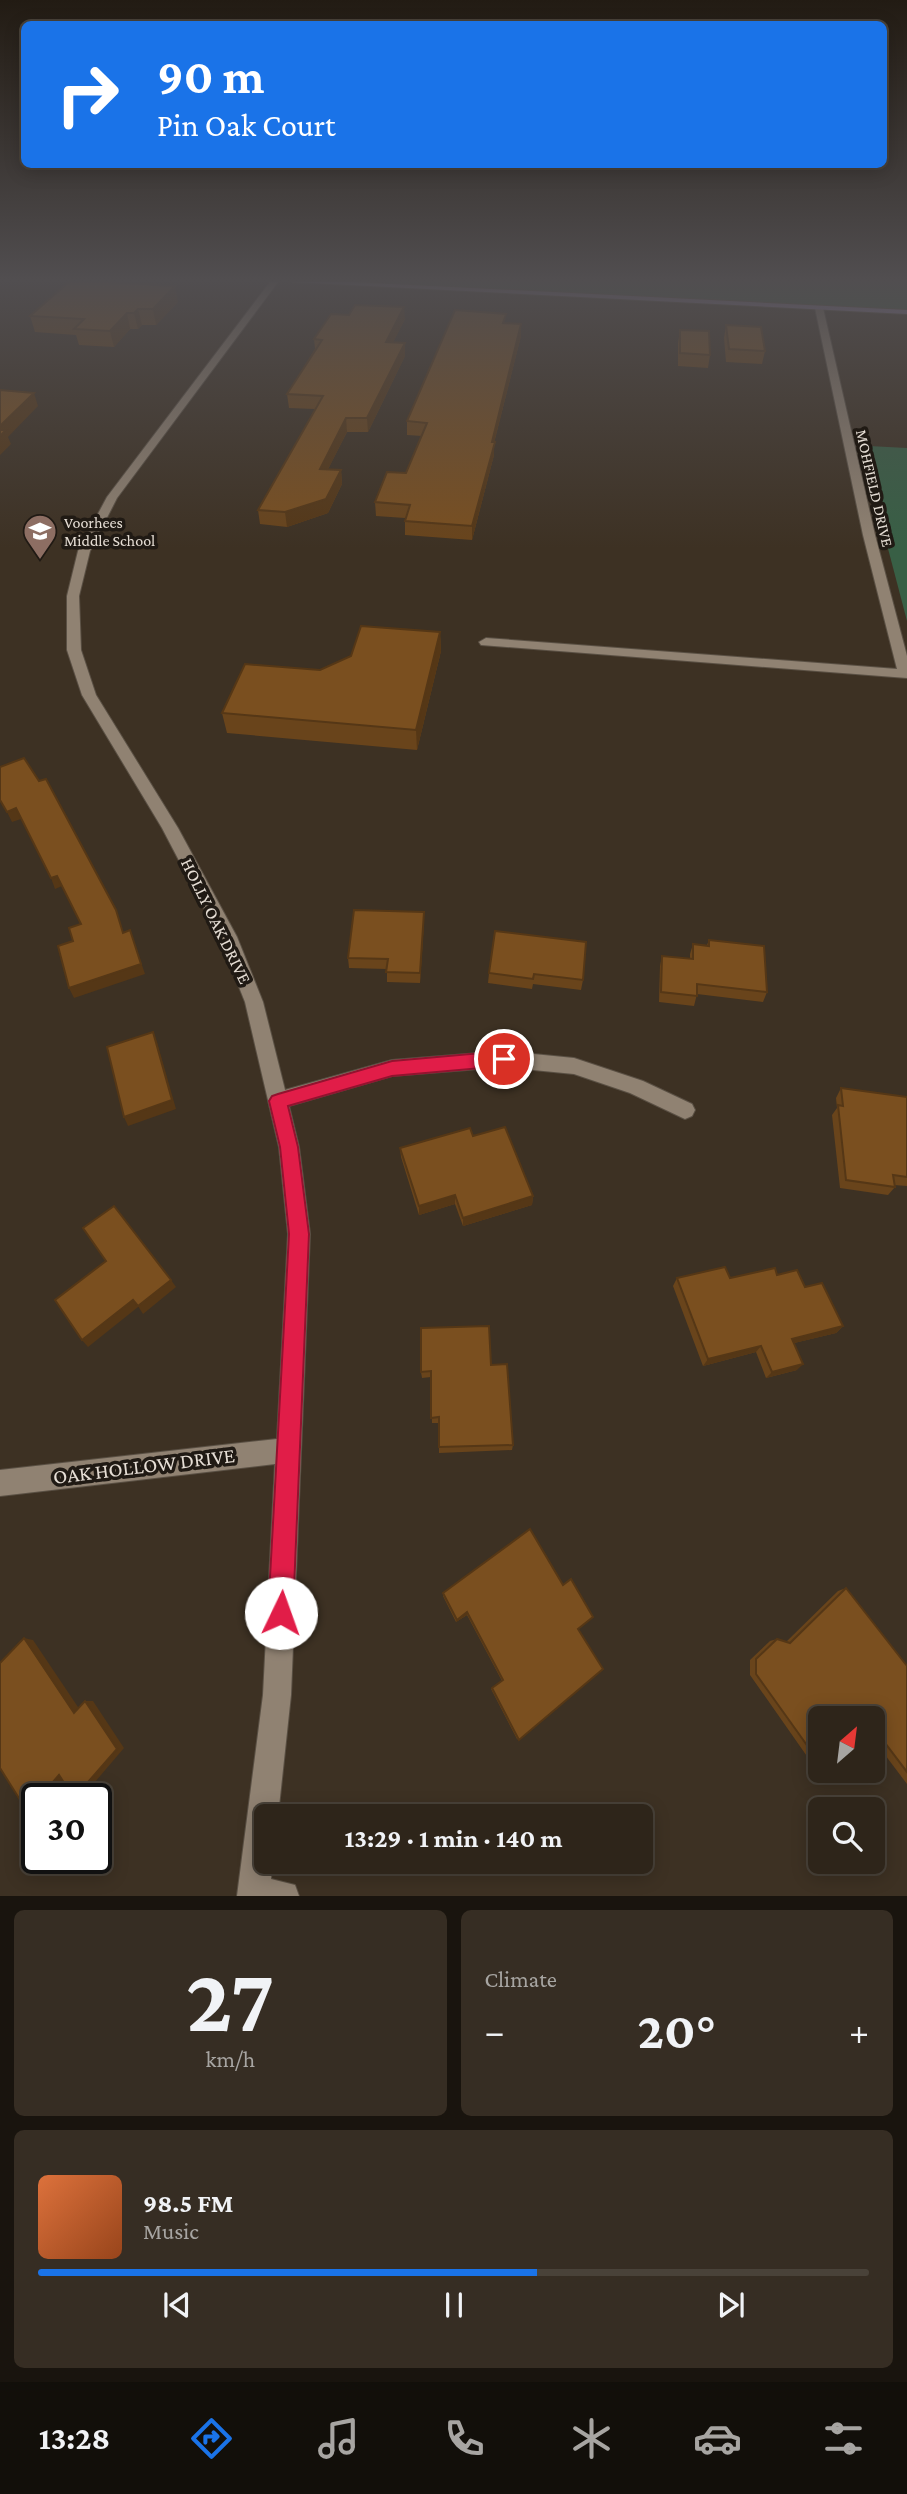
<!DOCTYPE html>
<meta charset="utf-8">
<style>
:root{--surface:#2e251a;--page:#362d23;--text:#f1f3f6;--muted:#a7a5a2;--line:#494239;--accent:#1a73e8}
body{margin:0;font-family:"Crimson Pro",serif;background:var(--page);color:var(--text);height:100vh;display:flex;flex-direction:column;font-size:26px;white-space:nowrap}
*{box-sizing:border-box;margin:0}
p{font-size:23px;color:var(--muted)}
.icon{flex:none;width:38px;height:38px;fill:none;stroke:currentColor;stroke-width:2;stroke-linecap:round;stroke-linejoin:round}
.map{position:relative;height:1896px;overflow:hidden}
.panel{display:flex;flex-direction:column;gap:14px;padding:14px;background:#19140e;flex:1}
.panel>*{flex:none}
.guide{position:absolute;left:21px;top:21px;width:866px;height:147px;border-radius:10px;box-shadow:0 4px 18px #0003,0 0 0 2px var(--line);background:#1a73e8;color:#fff;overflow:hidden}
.needle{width:46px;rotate:28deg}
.controls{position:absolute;left:808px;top:1706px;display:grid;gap:14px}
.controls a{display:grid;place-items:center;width:77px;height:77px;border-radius:10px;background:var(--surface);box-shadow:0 4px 18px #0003,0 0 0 2px var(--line);font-size:35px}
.speed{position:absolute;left:21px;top:1783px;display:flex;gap:14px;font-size:35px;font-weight:700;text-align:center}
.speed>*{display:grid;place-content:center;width:91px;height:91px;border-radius:50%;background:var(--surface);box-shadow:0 4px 18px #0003,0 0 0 2px var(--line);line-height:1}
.speed .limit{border:4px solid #111;border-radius:10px;background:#fff;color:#111}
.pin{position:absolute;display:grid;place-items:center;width:60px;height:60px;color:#fff;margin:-30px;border:4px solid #fff;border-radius:50%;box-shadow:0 2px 7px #0007}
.me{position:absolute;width:77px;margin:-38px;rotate:3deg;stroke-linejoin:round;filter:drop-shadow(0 0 5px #0008)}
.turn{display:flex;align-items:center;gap:24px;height:147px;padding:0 21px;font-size:32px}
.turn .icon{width:91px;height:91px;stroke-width:2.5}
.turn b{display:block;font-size:49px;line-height:60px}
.big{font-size:52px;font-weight:700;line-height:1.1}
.panel .card{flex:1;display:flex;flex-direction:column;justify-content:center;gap:10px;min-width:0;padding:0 24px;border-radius:10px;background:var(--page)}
.panel .dial{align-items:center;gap:0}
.dial b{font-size:91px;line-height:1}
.song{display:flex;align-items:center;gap:21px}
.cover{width:84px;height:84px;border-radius:10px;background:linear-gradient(135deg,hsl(20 70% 55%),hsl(20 70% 35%))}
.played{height:7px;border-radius:4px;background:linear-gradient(90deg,var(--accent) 60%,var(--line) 60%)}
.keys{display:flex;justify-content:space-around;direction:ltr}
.heat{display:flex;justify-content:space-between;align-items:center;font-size:38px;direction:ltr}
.panel .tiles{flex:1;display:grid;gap:14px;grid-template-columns:1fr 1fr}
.card:last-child{grid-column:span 2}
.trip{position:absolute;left:254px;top:1804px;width:399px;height:70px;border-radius:10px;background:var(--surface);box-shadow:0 4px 18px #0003,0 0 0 2px var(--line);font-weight:700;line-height:70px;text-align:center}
.menu{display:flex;height:112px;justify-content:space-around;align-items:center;background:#120f0a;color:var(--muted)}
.menu .icon{width:49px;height:49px}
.menu .active{color:var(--accent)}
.menu b{font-size:32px;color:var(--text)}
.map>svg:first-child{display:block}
.green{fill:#385f45}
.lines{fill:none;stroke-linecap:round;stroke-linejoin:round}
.minor-casing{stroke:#5a5044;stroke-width:2}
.major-casing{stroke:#5a5044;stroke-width:2}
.minor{fill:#908272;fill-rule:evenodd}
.major{fill:#a18dc1;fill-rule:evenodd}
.wall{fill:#69441b}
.shaded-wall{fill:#553716}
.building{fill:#7a4f1f;stroke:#553716;stroke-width:2}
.route{fill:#e11d48;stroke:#92132f;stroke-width:2}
.labels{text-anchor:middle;stroke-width:7;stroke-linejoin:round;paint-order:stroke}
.far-street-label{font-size:16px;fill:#e6ded5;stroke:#201a14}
.far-poi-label{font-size:16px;fill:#e6ded5;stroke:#201a14;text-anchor:start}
.street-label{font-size:18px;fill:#e6ded5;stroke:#201a14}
.near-street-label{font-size:21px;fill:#e6ded5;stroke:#201a14}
</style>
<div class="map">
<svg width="907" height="1896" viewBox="0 0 907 1896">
<rect width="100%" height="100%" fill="#3d3123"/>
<g class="green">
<path d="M387,282H907V312L373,286Z"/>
<path d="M869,446L907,448V621L864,457V450Z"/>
</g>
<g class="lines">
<defs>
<g id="minor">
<path d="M270,282H278L117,498L90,551L79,596L81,650L96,695L178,828L237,937L263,1002L285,1090L392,1060L504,1051L574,1058L643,1081L692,1104L695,1110L692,1116L685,1119L630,1093L574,1074L504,1067L392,1076L289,1106L299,1147L310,1234L291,1695L278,1816H266V1862H272L271,1879L295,1885L299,1896H237L263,1695L275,1464L0,1496V1470L277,1439L288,1234L279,1147L245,1002L219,937L162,828L82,695L67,650V596L78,551L107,497Z"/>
<path d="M819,306L823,308L875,535L907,656V678L481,645L479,642L486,638L897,669L863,535L815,308Z"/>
</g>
<path id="major" d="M292,282H352L907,310V314Z"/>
</defs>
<use href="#minor" class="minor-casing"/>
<use href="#major" class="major-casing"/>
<use href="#minor" class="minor"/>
<use href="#major" class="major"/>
</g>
<g class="wall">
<path d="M178,302L156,325H142L138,329H130L114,347L79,345L76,335L35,332L30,316Z"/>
<path d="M405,319L393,342L405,356L368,432H347L328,469L341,470L342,484L328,513L287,527L260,524L258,510L315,409L289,408L287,394L315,349L314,339Z"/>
<path d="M505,323L521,336L494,443V455L472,540L405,535V518L376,516L375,502L406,473L422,436L407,435V421Z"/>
<path d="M726,325L765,351L762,364L726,362L724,338Z"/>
<path d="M680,330L710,355L708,368L678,366V343Z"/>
<path d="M440,632L441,651L417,750L227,733L222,713L320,670Z"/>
<path d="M424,912V922L420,983L387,982V969L349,968L348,958Z"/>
<path d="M495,931L583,980L581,990L533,984L532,989L488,983L489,973Z"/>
<path d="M709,940L767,992L763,1002L697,994L694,1006L659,1002L660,966L662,956L690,959V954L693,944L707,945Z"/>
<path d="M841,1088L907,1097V1186L894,1185L895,1187L888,1195L840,1188L832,1115L837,1108L836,1098Z"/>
<path d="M473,1136L533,1196L532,1205L463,1226L455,1204L419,1215L401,1157L400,1148Z"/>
<path d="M777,1275L805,1287L843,1326L836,1333L794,1343L797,1370L766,1378L756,1352L703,1366L673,1286L677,1278H730Z"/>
<path d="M491,1365L513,1445L512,1450L439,1453V1423H432L431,1377L422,1378L421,1372Z"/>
<path d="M846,1588L907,1666V1784L873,1739V1718H821L819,1762H811L750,1675V1660L770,1641L777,1639L786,1642L838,1591Z"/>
<path d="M443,1593L579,1629L519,1740L517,1739L491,1689L502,1681L467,1615L456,1622L443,1596Z"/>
</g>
<g class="shaded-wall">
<path d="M175,286L178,302L156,325L153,309Z"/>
<path d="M404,307L405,319L387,355L386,342Z"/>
<path d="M138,309L142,325L138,329L134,313Z"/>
<path d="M127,313L130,329L114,347L110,331Z"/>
<path d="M521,324V336L494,443V455L472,540V526Z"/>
<path d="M405,343V356L368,432L367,418Z"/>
<path d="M34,393L38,406L8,437L11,444L0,455V426Z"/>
<path d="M346,418L347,432L321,483L320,469Z"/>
<path d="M341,470L342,484L328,513L287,527L285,512Z"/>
<path d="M440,632L441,651L417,750L416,730Z"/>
<path d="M16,808L21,819L12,822L7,812Z"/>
<path d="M57,876L62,886L55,889L51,878Z"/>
<path d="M424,912V922L420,983V973Z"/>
<path d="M130,930L145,974L74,998L69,988Z"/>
<path d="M153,1032L157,1042L176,1109L128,1126L124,1117Z"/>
<path d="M455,1195V1204L419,1215V1206Z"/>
<path d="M533,1196L532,1205L463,1226V1218Z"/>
<path d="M171,1280L176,1287L143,1314L138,1306Z"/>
<path d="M133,1300L138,1307L88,1347L82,1340Z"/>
<path d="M843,1326L836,1333L786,1345L792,1339Z"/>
<path d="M761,1346L756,1352L703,1366L708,1359Z"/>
<path d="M803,1364L797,1370L766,1378L772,1372Z"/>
<path d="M467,1612V1615L456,1622L457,1620Z"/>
<path d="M24,1638L33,1640L82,1713H74Z"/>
<path d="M85,1701H93L124,1748L83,1796L74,1798Z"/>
<path d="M68,1774L46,1799H38L59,1775Z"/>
<path d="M37,1801V1810L27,1811Z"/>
</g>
<g class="building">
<path d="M69,282H105L175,286L153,309H138L134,313H127L110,331L74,329L84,319L30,316Z"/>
<path d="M355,305L404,307L386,342L405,343L367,418H346L320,469L341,470L326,499L285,512L258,510L323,396L287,394L322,340L314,339L331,314L349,315Z"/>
<path d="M455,310L506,314L503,323L521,324L492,442H495L472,526L405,521L410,505L375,502L387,472L406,473L427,423L407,421Z"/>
<path d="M726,325L761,327L765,351L729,349Z"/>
<path d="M680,330L709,331L710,355L680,353Z"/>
<path d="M0,390L34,393L0,426Z"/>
<path d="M0,430H6L0,436Z"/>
<path d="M361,626L440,632L416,730L222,713L245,664L320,670L351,656Z"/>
<path d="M24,758L39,781L46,779L116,910L123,933L130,930L141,964L69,988L58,946L73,941L69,928L81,924L57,876L51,878L16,808L7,812L0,800V767Z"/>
<path d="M354,910L424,912L420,973L386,972L388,959L348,958Z"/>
<path d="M495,931L586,942L583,980L534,974L533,979L489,973Z"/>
<path d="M709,940L764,946L767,992L697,984V996L661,992L662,956L693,959V944L709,946Z"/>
<path d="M153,1032L172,1100L124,1117L107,1047Z"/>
<path d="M841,1088L907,1097V1177L893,1175L895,1187L846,1180L838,1105L843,1106Z"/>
<path d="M505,1127L533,1196L463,1218L455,1195L419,1206L400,1148L470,1128L473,1136Z"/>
<path d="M114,1206L171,1280L138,1306L133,1300L82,1340L55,1300L106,1261L83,1228Z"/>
<path d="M725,1267L730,1278L775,1268L777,1275L797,1270L805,1287L822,1283L843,1326L792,1339L803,1364L772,1372L761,1346L708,1359L677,1278Z"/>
<path d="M489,1326L491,1365L507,1364L513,1445L439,1447V1417L431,1418V1371L421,1372V1328Z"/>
<path d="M530,1529L563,1585L571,1579L593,1617L578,1629L603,1669L519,1740L492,1688L503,1680L467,1612L457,1620L443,1593Z"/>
<path d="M846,1588L907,1666V1772L873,1727V1718H867L864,1715L861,1718H821V1761L819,1762L756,1674V1659L777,1639L790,1643Z"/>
<path d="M24,1638L74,1713L85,1701L117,1749L74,1798L59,1775L38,1799H37V1801L27,1811L0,1768V1663Z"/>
</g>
<linearGradient id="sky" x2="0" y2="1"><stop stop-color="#221b13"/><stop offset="0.51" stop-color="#514e50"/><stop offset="1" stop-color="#514e50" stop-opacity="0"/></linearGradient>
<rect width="907" height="548" fill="url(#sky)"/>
<path class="route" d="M504,1051L510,1054L512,1059L510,1064L504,1066L392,1076L288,1106L298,1147L309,1234L293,1613L289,1622L281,1626L272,1622L268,1613L289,1234L280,1147L269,1101L272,1096L278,1094L392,1061Z"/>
<defs>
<symbol id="school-pin" viewBox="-11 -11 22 30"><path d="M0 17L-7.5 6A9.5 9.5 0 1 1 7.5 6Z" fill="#8d6e63" stroke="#201a14"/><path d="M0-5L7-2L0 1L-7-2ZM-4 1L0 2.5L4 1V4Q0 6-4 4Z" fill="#fff"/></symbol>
</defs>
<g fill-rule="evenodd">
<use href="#school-pin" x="21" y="512" width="38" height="52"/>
</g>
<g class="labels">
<g class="far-street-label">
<text transform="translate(875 488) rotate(77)" y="6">MOHFIELD DRIVE</text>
</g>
<g class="far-poi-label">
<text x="64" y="528">Voorhees<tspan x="64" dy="18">Middle School</tspan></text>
</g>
<g class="street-label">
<text transform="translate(216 921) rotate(64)" y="6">HOLLY OAK DRIVE</text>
</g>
<g class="near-street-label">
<text transform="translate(144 1466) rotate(-7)" y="7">OAK HOLLOW DRIVE</text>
</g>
</g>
</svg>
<div class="controls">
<a><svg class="needle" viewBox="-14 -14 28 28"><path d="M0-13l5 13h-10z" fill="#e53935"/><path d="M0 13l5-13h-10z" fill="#a7a5a2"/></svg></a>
<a><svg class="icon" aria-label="search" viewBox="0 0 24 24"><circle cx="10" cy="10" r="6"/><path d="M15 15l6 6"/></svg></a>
</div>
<div class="speed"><div class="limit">30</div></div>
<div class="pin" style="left:504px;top:1059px;background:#d93025"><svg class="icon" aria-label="arrive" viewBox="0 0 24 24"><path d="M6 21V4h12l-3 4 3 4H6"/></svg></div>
<svg class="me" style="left:281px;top:1613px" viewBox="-20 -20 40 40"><circle r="19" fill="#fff"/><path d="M0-13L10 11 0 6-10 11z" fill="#e11d48"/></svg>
<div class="trip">13:29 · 1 min · 140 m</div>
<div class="guide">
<div class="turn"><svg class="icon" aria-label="right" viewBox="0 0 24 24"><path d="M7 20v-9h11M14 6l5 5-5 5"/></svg><div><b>90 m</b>Pin Oak Court</div></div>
</div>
</div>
<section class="panel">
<div class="tiles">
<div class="card dial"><b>27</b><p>km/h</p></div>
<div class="card"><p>Climate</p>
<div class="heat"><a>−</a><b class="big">20°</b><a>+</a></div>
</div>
<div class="card">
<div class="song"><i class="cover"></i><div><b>98.5 FM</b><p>Music</p></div></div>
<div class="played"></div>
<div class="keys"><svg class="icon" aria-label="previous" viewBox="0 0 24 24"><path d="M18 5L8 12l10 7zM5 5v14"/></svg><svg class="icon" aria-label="pause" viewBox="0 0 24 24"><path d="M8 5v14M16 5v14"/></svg><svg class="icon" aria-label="next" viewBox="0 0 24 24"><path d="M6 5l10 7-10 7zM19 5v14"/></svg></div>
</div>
</div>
</section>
<nav class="menu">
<b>13:28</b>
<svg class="icon active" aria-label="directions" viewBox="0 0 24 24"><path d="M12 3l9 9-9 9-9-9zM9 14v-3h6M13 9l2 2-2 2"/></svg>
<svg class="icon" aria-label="music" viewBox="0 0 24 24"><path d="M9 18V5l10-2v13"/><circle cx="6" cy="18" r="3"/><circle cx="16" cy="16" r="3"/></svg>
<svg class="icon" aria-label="phone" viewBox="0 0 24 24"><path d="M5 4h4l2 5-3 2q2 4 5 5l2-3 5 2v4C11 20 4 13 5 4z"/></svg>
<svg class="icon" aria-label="climate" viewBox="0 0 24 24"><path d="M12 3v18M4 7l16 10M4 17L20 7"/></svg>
<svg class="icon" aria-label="car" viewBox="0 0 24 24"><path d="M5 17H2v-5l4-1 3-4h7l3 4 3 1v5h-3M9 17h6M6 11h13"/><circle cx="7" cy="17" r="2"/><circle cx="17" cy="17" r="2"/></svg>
<svg class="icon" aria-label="filters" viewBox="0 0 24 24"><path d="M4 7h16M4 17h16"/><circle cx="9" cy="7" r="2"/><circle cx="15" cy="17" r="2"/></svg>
</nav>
